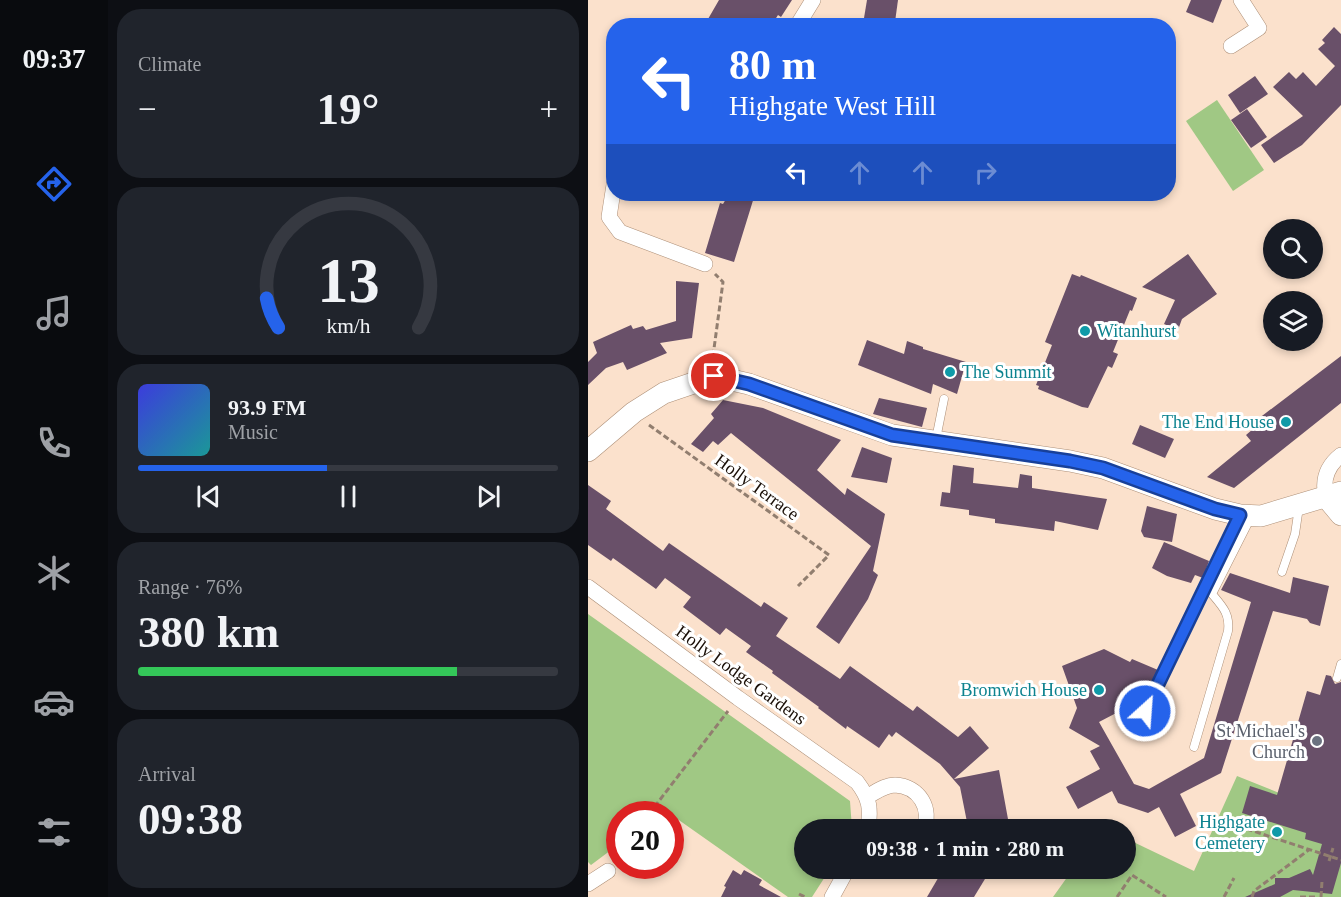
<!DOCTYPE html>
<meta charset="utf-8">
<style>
:root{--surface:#171b24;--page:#20242c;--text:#f1f3f6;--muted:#9ea1a6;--line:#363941;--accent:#2563eb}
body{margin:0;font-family:Georgia,serif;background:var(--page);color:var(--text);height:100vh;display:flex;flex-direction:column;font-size:22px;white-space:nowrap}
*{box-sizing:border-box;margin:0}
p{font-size:20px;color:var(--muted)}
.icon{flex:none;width:33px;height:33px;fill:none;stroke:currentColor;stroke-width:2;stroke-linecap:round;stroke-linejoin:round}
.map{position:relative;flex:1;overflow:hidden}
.drawer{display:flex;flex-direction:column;gap:9px;padding:9px;background:#0d0f14;width:480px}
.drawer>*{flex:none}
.guide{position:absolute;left:18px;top:18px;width:570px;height:183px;border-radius:24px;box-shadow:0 3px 9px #0003;background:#2563eb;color:#fff;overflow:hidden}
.tools{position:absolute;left:675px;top:219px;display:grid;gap:12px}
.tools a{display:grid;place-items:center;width:60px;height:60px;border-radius:50%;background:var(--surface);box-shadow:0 3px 9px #0003;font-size:30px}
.speed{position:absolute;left:18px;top:801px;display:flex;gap:12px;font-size:30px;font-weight:700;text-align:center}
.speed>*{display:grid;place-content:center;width:78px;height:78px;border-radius:50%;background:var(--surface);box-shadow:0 3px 9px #0003;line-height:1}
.speed .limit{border:9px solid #d22;background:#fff;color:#111}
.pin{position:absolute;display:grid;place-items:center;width:51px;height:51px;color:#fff;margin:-26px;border:3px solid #fff;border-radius:50%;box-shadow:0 2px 6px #0007}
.me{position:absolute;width:66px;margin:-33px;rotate:26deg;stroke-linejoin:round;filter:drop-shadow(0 0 4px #0008)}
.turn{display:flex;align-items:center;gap:21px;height:126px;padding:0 24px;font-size:27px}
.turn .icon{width:78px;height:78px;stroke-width:2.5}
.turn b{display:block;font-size:42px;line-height:51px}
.lanes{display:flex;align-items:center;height:57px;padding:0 24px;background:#0003;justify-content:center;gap:30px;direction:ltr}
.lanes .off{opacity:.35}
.big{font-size:45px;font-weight:700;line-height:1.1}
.drawer .tile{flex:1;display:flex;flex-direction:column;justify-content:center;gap:9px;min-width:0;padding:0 21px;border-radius:24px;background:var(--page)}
.drawer .dial{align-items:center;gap:0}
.dial svg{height:156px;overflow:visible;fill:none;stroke:var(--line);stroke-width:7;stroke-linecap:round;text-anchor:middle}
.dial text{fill:var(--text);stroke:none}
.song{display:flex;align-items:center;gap:18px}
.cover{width:72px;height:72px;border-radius:9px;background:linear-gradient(135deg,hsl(240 70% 55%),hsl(180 70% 35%))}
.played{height:6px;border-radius:3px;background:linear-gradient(90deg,var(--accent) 45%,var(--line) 45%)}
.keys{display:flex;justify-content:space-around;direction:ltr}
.heat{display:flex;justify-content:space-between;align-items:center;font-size:33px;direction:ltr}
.charge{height:9px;border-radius:4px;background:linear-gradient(90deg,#34c759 76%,var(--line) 0)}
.trip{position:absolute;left:206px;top:819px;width:342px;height:60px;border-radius:30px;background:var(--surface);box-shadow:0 3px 9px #0003;font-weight:700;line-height:60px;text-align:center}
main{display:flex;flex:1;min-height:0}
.dock{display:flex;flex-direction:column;width:108px;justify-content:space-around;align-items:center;background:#090b0e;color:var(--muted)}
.dock .icon{width:42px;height:42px}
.dock .on{color:var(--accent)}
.dock b{font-size:27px;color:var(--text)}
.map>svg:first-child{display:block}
.green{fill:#a0c884}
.building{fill:#695069}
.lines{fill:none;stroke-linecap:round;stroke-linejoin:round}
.lane-casing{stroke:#ad8f77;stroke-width:9}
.street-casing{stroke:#ad8f77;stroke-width:16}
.secondary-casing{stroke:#ad8f77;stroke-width:22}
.path{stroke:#917e6f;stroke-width:3;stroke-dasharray:6 3;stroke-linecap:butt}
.lane{stroke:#fff;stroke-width:8}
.street{stroke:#fff;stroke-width:15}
.secondary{stroke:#fff;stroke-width:21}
.route-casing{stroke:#184099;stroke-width:15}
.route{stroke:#2563eb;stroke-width:10}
.culture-dot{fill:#0f9aa8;stroke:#fff;stroke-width:2}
.worship-dot{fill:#6b7280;stroke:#fff;stroke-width:2}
.labels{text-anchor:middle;stroke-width:6;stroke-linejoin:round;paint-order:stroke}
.culture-label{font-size:18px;fill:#0d838f;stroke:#fff;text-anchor:end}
.street-label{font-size:18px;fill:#1a0f07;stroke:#fff}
.worship-label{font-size:18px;fill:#5b616d;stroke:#fff;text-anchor:end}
</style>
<main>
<nav class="dock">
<b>09:37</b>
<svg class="icon on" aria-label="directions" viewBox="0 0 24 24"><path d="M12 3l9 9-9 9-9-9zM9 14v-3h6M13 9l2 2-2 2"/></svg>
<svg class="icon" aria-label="music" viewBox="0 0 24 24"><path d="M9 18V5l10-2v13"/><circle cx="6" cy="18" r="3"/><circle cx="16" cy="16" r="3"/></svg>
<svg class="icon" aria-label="phone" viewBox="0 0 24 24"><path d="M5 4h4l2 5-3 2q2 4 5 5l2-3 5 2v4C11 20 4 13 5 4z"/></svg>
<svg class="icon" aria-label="climate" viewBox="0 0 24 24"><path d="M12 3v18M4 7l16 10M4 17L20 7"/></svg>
<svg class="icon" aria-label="car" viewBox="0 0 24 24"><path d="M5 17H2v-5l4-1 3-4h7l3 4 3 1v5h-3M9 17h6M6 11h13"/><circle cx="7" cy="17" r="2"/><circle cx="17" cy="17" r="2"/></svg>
<svg class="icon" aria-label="filters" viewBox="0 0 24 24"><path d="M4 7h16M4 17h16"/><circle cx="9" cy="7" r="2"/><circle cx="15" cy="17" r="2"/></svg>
</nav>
<section class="drawer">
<div class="tile"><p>Climate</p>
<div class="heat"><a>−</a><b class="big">19°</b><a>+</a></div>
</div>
<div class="tile dial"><svg viewBox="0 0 100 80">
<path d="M14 69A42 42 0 1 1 86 69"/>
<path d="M14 69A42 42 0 0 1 8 54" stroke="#2563eb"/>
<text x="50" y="56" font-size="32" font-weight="700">13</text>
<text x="50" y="72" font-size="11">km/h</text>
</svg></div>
<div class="tile">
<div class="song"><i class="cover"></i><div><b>93.9 FM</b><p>Music</p></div></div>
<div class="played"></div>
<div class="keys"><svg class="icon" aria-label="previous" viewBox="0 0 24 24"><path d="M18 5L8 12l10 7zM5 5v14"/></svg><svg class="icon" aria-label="pause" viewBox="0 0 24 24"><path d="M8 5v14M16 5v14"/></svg><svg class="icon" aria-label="next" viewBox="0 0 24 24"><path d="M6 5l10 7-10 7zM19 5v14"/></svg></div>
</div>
<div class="tile"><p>Range · 76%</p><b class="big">380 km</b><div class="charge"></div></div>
<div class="tile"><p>Arrival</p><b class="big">09:38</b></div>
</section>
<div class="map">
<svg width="753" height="897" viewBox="0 0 753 897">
<rect width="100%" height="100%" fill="#fbe1cc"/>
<g class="green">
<path d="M629,100L676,170L645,191L598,121Z"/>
<path d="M0,614L262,801L264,829L216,830V868L242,869L224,897H200L78,811L73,814H32L31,844L3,865L0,862Z"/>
<path d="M649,776L721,805L753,815V897H465L485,869L537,868V838L606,871Z"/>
</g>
<g class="building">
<path d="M131,0H204L193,17L190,15L183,26H116Z"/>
<path d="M279,0H310L307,22L276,18Z"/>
<path d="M603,0H634L625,23L598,12Z"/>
<path d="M746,27L753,34V105L714,145L686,163L673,145L715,116L685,87L701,72L708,79L715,72L728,86L747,66L730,49L737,43L734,40Z"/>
<path d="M667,76L680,94L652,113L640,95Z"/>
<path d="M659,109L679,137L663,148L643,120Z"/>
<path d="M141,194H167L146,262L117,253L132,203L135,204Z"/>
<path d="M600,254L629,294L594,319L590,330L576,324L587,300L554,287Z"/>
<path d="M484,274L492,277L493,275L549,298L544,311L542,310L525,352L530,354L524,368L520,366L500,408L494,407L450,389L451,386L448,385L464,345L457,342Z"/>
<path d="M88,281L111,283L104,338L72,343L79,353L39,370L35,362L18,368L0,385V362L9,353L5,342L43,325L45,329L55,326L58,330L88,321Z"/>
<path d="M279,340L316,354L319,341L335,347V349L378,362L369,394L345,384L343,394L270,365Z"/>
<path d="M753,356V403L646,488L619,477L663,441L658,435L672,423L670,419Z"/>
<path d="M291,398L339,408L334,427L285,414Z"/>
<path d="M135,400L175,408L253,440L229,470L257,495L259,488L297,514L285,571L290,575L280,599L251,644L228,627L283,546L143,433L130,445L125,441L115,452L103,444L126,418L123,414Z"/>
<path d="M552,425L586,439L577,458L544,444Z"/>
<path d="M274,447L304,458L299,483L263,477Z"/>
<path d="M365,465L386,468L385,483L430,488L432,474L444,476V488L519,499L510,530L467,521L466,531L407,523V519L381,515V510L352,506L354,492L362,493Z"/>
<path d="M0,485L23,501L18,509L75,551L81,543L173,607L176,602L200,618L188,636L252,679L262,666L325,711L329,706L370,737L382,726L401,748L366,779L411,770L422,830H375L379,822L372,787L352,764L308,732L304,737L301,734L291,748L259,726L258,729L230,708L231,707L184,673L185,671L158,652L163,646L138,628L132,635L95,607L103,597L77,578L68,589L25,558L23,561L0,545Z"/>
<path d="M559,506L589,514L584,542L556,537L553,531Z"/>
<path d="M576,542L621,561L615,578L607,575L603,583L579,576L564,568Z"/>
<path d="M642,573L702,593L705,577L741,586L732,626L722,623L719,619L685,611L633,773L592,794L608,826L587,837L571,807L560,813L530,803L524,791L490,809L478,787L512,769L502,751L512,746L481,728L489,708L474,666L516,649L542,662L544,659L570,670L565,681L548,682L541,688L532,711L511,722L546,784L561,789L616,758L663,602L633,590Z"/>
<path d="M738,675L743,676L747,684L753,682V863L744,894L705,890L692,897H657L687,884V878H701L722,869L725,875L734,844L717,839L718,833L654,813L662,786L689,795L719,691L732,695Z"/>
<path d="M356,868H390L400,874L386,897H339Z"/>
<path d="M145,870L153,875L156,870L174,880L171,885L193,897H133L138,887L136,886Z"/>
</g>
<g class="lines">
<defs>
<g id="lane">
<path d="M348,439L356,399"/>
<path d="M694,572L707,534L711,507"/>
<path d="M749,678L753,664"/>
<path d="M557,711L651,516"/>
<path d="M606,747L640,631C642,614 635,607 624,594L662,519"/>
</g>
<g id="street">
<path d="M209,26L225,0"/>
<path d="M643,46L671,28L653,0"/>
<path d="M26,185L21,217L32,232L117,264"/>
<path d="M738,497C734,480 739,466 753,455"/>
<path d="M0,587L150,698L269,782C282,799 283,808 280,830"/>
<path d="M280,796C288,792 297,785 307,785C331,786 345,809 335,830"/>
<path d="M0,884L20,871"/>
<path d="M244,897L260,868"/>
</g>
<g id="secondary">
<path d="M0,451L46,412L76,393L126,376L161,384L304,435L482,461L515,468L627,509L652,515L673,516L753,492"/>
<path d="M738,497L753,515"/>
</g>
</defs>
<use href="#lane" class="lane-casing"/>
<use href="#street" class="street-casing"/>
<use href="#secondary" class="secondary-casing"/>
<g class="path">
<path d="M125,356L135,282L127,274"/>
<path d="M61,425L241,555L210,586"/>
<path d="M61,814L140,711"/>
<path d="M650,826L753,860"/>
<path d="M741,861L745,848"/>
<path d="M211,894L217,897"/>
<path d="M529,897L544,875L578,897"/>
<path d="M636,897L646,878"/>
<path d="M664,897L666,891L722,849"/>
<path d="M712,897H727"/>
<path d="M733,897L734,881"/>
</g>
<use href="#lane" class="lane"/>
<use href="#street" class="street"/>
<use href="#secondary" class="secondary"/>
</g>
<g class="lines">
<defs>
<path id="route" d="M126,376L161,384L304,435L482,461L515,468L627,509L652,515L557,711"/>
</defs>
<use href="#route" class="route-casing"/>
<use href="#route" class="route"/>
</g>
<g class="culture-dot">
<circle cx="497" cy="331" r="6"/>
<circle cx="362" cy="372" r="6"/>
<circle cx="698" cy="422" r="6"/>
<circle cx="511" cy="690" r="6"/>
<circle cx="689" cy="832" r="6"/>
</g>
<circle class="worship-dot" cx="729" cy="741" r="6"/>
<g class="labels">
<g class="culture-label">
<text x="509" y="337" text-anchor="start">Witanhurst</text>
<text x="374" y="378" text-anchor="start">The Summit</text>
<text x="686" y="428">The End House</text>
<text x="499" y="696">Bromwich House</text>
<text x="677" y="828">Highgate<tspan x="677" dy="21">Cemetery</tspan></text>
</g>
<g class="street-label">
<text transform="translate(169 487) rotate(36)" y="6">Holly Terrace</text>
<text transform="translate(153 675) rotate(36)" y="6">Holly Lodge Gardens</text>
</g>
<g class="worship-label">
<text x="717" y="737">St Michael's<tspan x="717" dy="21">Church</tspan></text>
</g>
</g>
</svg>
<div class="tools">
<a><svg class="icon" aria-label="search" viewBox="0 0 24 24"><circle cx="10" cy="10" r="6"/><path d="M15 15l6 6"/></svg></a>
<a><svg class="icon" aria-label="layers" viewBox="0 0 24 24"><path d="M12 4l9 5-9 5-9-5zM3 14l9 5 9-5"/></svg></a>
</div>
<div class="speed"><div class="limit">20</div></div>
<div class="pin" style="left:126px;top:376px;background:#d93025"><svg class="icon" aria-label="arrive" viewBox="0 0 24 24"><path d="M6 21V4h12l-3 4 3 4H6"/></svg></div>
<svg class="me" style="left:557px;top:711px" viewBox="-20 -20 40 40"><circle r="17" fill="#2563eb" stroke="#fff" stroke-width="3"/><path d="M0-11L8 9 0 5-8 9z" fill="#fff"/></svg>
<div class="trip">09:38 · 1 min · 280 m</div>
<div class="guide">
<div class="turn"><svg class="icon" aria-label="left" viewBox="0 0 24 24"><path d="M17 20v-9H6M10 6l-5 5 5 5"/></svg><div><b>80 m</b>Highgate West Hill</div></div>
<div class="lanes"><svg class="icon" aria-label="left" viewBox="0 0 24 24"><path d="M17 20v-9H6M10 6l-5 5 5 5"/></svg><svg class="icon off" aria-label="ahead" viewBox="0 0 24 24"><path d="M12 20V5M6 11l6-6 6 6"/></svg><svg class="icon off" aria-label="ahead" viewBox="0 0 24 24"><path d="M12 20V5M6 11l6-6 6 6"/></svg><svg class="icon off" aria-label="right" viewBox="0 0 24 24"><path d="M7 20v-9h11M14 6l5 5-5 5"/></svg></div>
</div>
</div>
</main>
